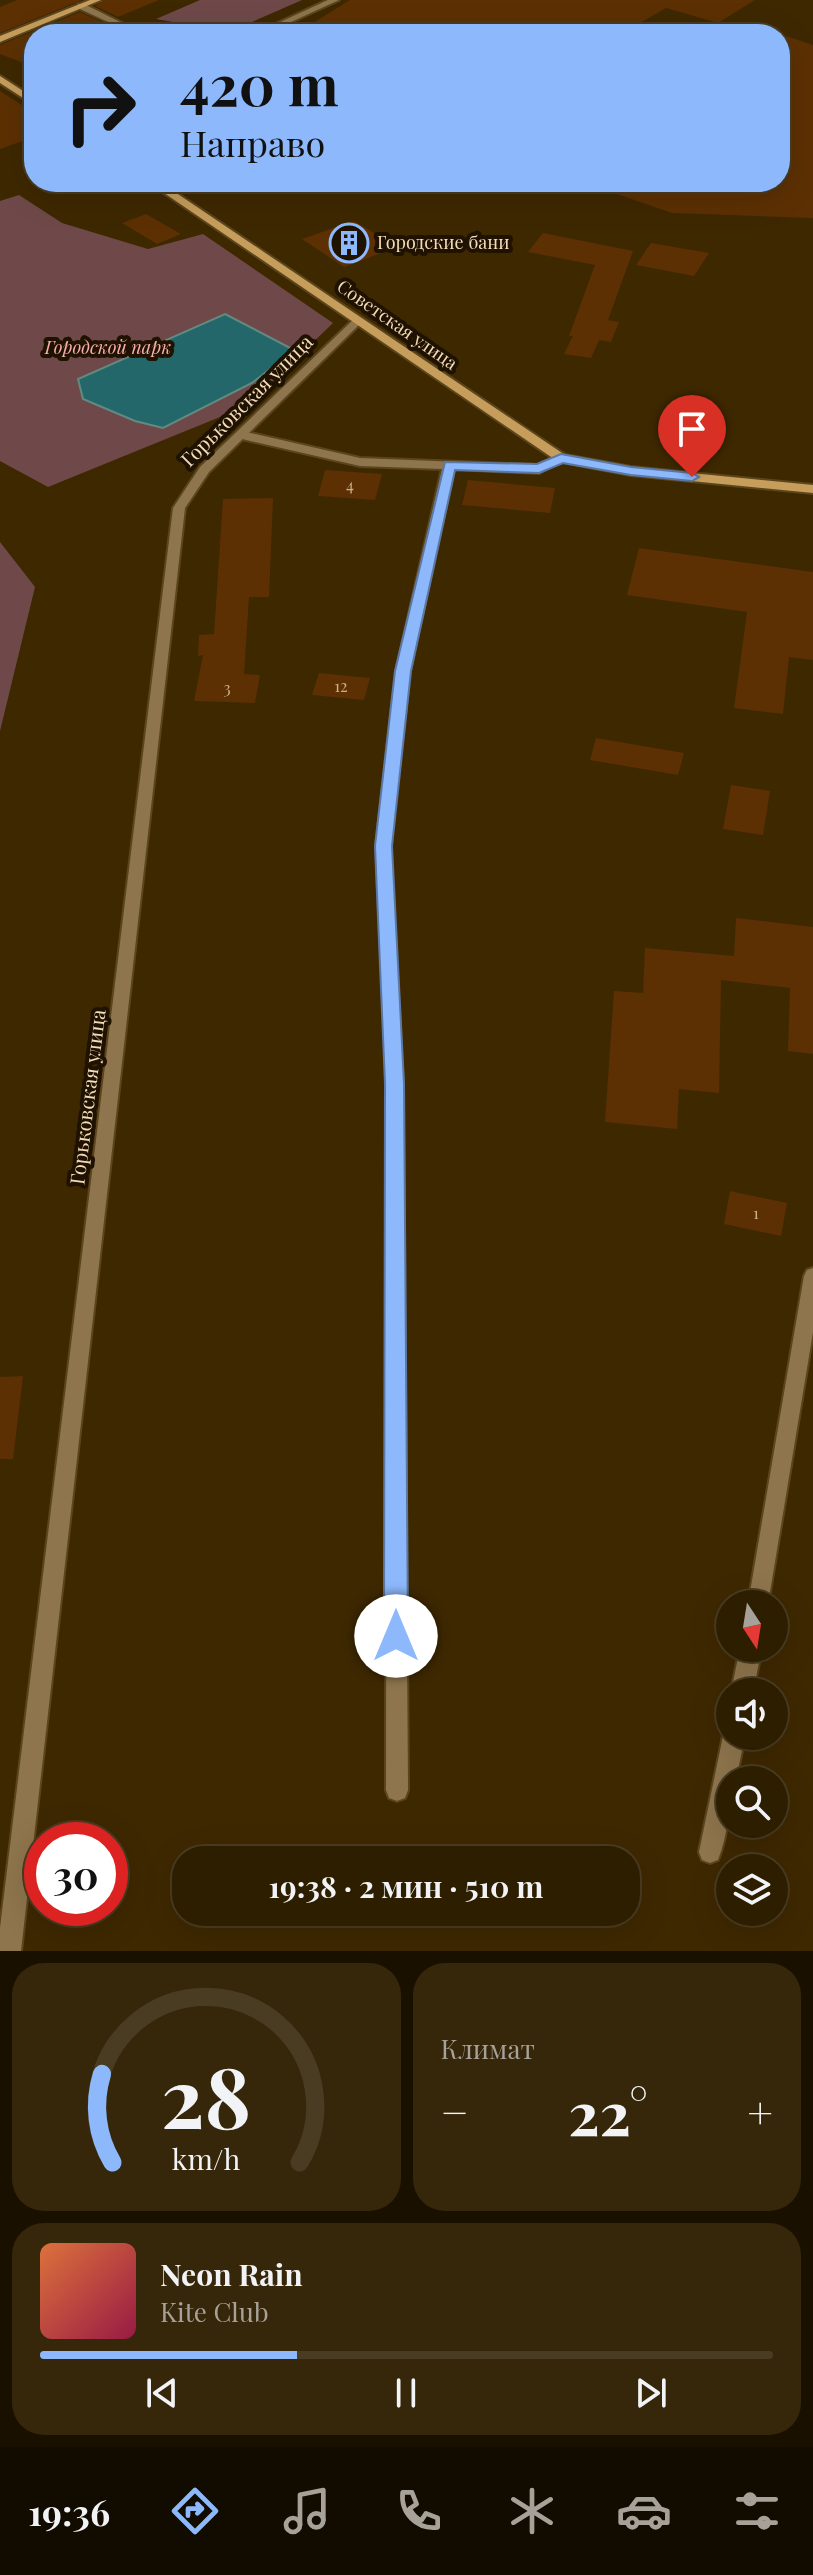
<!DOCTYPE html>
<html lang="ru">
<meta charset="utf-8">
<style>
:root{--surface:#2e1e00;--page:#36270a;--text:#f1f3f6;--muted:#a7a299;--line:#493c22;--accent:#8db9fc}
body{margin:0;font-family:"Playfair Display",serif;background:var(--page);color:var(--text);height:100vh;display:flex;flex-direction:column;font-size:30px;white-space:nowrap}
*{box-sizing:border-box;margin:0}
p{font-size:26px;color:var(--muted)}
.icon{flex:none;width:44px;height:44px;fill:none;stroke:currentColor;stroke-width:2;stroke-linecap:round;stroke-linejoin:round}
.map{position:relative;height:1951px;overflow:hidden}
.panel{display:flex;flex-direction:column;gap:12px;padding:12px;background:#191000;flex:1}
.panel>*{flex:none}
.guide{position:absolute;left:24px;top:24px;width:766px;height:168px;border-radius:32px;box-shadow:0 8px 32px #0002,0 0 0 2px var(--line);background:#8db9fc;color:#111;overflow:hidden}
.needle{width:52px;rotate:168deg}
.controls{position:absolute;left:716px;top:1590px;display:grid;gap:16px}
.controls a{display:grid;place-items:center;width:72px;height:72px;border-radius:50%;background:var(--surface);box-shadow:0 8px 32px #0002,0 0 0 2px var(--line);font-size:40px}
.speed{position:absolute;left:24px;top:1822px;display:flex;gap:16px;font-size:40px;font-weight:700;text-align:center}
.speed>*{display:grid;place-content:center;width:104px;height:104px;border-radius:50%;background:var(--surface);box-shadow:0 8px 32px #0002,0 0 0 2px var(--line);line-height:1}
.speed .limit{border:12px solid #d22;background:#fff;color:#111}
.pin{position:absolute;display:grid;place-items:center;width:68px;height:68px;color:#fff;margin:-82px -34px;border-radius:50% 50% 50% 0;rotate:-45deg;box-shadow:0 0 8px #0007}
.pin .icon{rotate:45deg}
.me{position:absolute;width:88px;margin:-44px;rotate:0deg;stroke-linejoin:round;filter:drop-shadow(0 0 6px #0008)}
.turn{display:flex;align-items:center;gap:28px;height:168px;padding:0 24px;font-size:36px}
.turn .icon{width:104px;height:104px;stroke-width:2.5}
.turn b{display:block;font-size:56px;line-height:68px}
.big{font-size:60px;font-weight:700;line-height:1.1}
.panel .card{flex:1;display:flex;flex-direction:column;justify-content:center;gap:12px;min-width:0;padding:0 28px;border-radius:32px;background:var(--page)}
.panel .dial{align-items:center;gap:0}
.dial svg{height:208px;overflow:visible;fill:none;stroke:var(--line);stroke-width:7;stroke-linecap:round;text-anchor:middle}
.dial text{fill:var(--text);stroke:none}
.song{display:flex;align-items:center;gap:24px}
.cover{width:96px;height:96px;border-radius:12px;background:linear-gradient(135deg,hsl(20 70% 55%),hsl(340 70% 35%))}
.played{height:8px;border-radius:4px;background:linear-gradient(90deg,var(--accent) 35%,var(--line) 35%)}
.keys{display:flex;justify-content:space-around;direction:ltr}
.heat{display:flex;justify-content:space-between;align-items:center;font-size:44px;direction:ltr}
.panel .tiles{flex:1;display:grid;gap:12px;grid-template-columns:1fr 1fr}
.card:last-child{grid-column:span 2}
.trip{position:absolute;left:172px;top:1846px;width:468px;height:80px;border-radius:32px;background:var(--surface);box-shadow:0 8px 32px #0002,0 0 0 2px var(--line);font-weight:700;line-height:80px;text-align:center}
.tab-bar{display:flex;height:128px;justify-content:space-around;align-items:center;background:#120c00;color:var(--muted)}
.tab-bar .icon{width:56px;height:56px}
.tab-bar .active{color:var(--accent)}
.tab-bar b{font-size:36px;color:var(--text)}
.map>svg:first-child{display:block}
.green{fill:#6f4949}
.water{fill:#24676a;stroke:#628a81;stroke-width:2}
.building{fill:#5c3003}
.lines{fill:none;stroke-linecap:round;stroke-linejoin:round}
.minor-casing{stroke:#5b451d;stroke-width:4}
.tertiary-casing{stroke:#5b451d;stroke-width:4}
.secondary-casing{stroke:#5b451d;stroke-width:4}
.minor{fill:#8e754d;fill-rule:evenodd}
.tertiary{fill:#8e754d;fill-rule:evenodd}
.secondary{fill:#c69d5b;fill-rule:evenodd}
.route{fill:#8db9fc;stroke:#5c78a4;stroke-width:2}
.labels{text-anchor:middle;stroke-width:8;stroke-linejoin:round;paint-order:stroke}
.number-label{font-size:16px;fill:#ccb08b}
.far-poi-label{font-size:18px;fill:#f2dbb8;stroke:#201200;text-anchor:start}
.far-street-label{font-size:18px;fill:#f2dbb8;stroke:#201200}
.far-park-label{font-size:18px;font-style:italic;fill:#faadae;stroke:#201200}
.street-label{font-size:20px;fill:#f2dbb8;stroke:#201200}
</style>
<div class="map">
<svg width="813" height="1951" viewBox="0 0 813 1951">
<rect width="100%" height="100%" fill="#3e2800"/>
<g class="green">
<path d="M200,0H302L229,32L156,19Z"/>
<path d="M19,195L62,223L148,249L203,234L333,323L247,406L48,487L0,461V201Z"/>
<path d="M0,542L35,587L0,731Z"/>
</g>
<path class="water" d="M225,314L294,350L252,383L163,428L135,421L83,399L78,379Z"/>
<g class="building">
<path d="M17,0H82L0,33V7Z"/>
<path d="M104,0H159L118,17L95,6Z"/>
<path d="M350,0H755L718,23L666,8L621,34H295Z"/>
<path d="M80,12L104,23L78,34H34V67L0,54V45Z"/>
<path d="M780,34L813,45V218L672,213L591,185L592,182H780Z"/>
<path d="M0,91L34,113V137L0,149Z"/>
<path d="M146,214L181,234L157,244L122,223Z"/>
<path d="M354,221L397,247L344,267L302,239Z"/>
<path d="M543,233L633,251L608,320L619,322L611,342L599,340L591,358L564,354L573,336H569L595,265L528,252Z"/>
<path d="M651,243L709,253L694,276L636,265Z"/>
<path d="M325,470L382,474L375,500L318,496Z"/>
<path d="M468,480L555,488L550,513L462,505Z"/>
<path d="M273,498L269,597H249L244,674L260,675L255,703L194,701L203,655L198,656L199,635L214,634L223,499Z"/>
<path d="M639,548L813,572V660L789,657L783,714L734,708L747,612L627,595Z"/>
<path d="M319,673L370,678L364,700L312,695Z"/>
<path d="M596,738L684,753L678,775L590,760Z"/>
<path d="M731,785L770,791L763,835L723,829Z"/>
<path d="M736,918L813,927V1054L788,1051L790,988L721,980L719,1093L679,1089L677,1129L605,1122L614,991L643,993L645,948L734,956Z"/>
<path d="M730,1191L787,1203L781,1236L724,1224Z"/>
<path d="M23,1376L13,1459H0V1377Z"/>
</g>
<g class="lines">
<defs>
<g id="minor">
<path d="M328,0H339L265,34H254Z"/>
<path d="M78,4H84L124,24L176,34C133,34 116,26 78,8Z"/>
<path d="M242,431L360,458L537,465L561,454L567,458L539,473L454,469L410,671L390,846L403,1084L408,1790L405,1798L397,1801L389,1798L386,1790L387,1084L376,846L396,671L442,469L360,466L238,438V432Z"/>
<path d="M813,1268V1332L768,1604H748L804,1276L807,1270Z"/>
<path d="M740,1648H762L753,1692H731Z"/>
<path d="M730,1727V1736H745L736,1780H730C730,1807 728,1835 718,1860L710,1863L702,1860L699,1852L723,1736L726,1728Z"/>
</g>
<path id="tertiary" d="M355,318L364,320L209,472L185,508L21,1951H0V1928L173,508L200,467Z"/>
<g id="secondary">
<path d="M90,0H101L0,42V36Z"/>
<path d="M0,76L34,98V105L0,83Z"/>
<path d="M148,182H160L565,455L631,467L813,485V493L631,475L557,461Z"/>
</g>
</defs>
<use href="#minor" class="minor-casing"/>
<use href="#tertiary" class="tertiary-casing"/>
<use href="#secondary" class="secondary-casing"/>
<use href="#minor" class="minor"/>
<use href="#tertiary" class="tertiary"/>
<use href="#secondary" class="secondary"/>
</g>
<path class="route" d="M561,454L631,467L692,473L699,477L692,481L631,475L563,463L539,473L455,470L411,671L392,846L404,1084L408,1636L405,1645L396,1648L388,1645L384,1636L385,1084L375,846L395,671L445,462L537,464Z"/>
<defs>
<symbol id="building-ring" viewBox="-11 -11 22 22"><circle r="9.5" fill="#201200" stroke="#8db9fc" stroke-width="1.5"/><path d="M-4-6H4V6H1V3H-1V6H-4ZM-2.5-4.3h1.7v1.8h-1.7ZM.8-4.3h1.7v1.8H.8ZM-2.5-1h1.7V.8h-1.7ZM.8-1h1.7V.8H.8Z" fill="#8db9fc"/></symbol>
</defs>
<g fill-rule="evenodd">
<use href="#building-ring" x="327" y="221" width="44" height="44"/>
</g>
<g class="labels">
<g class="number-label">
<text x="350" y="491">4</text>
<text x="341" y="692">12</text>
<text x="227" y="694">3</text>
<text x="756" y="1219">1</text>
</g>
<g class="far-poi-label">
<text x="377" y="249">Городские бани</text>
</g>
<g class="far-street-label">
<text transform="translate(397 325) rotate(35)" y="6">Советская улица</text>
</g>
<g class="far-park-label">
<text x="108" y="354">Городской парк</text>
</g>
<g class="street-label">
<text transform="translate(247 401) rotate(-45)" y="7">Горьковская улица</text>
<text transform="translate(88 1097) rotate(-83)" y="7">Горьковская улица</text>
</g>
</g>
</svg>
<div class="controls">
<a><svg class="needle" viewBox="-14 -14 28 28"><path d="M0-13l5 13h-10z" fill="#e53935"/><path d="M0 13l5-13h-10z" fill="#a7a299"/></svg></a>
<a><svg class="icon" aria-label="sound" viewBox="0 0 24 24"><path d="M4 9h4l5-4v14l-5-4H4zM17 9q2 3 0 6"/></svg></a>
<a><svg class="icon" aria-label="search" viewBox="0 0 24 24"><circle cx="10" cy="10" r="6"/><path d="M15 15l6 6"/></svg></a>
<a><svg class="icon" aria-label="layers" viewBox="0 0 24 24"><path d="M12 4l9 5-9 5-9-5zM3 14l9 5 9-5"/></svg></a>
</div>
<div class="speed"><div class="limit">30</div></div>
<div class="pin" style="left:692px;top:477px;background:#d93025"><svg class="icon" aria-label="arrive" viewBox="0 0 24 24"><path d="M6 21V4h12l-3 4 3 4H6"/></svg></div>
<svg class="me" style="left:396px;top:1636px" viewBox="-20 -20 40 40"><circle r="19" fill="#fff"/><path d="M0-13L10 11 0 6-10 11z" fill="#8db9fc"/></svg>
<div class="trip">19:38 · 2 мин · 510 m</div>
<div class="guide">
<div class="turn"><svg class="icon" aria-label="right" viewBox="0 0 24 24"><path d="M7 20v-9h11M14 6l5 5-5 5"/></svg><div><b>420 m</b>Направо</div></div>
</div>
</div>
<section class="panel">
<div class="tiles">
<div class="card dial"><svg viewBox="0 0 100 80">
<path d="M14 69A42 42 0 1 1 86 69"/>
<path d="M14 69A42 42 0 0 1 10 35" stroke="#8db9fc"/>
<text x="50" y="56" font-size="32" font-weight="700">28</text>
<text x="50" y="72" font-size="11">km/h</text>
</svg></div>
<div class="card"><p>Климат</p>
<div class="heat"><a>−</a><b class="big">22°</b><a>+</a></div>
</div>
<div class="card">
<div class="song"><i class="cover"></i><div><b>Neon Rain</b><p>Kite Club</p></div></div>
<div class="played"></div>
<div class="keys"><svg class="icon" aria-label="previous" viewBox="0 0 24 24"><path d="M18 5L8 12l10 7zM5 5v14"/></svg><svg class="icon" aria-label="pause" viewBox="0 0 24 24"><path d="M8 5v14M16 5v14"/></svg><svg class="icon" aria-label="next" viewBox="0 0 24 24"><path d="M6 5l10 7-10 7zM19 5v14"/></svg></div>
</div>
</div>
</section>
<nav class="tab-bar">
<b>19:36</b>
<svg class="icon active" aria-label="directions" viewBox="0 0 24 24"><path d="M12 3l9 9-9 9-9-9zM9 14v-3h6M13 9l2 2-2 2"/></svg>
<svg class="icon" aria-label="music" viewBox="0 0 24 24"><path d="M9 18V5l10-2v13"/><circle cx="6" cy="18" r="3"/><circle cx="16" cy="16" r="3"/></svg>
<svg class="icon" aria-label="phone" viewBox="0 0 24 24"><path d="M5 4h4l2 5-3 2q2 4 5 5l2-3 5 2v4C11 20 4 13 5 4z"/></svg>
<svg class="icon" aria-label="climate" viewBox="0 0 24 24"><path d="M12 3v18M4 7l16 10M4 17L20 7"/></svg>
<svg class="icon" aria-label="car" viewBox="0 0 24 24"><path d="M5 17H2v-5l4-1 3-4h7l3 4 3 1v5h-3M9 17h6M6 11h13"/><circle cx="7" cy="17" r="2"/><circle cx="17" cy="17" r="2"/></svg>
<svg class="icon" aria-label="filters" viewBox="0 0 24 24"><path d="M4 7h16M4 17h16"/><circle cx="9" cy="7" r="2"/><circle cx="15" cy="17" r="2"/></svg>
</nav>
